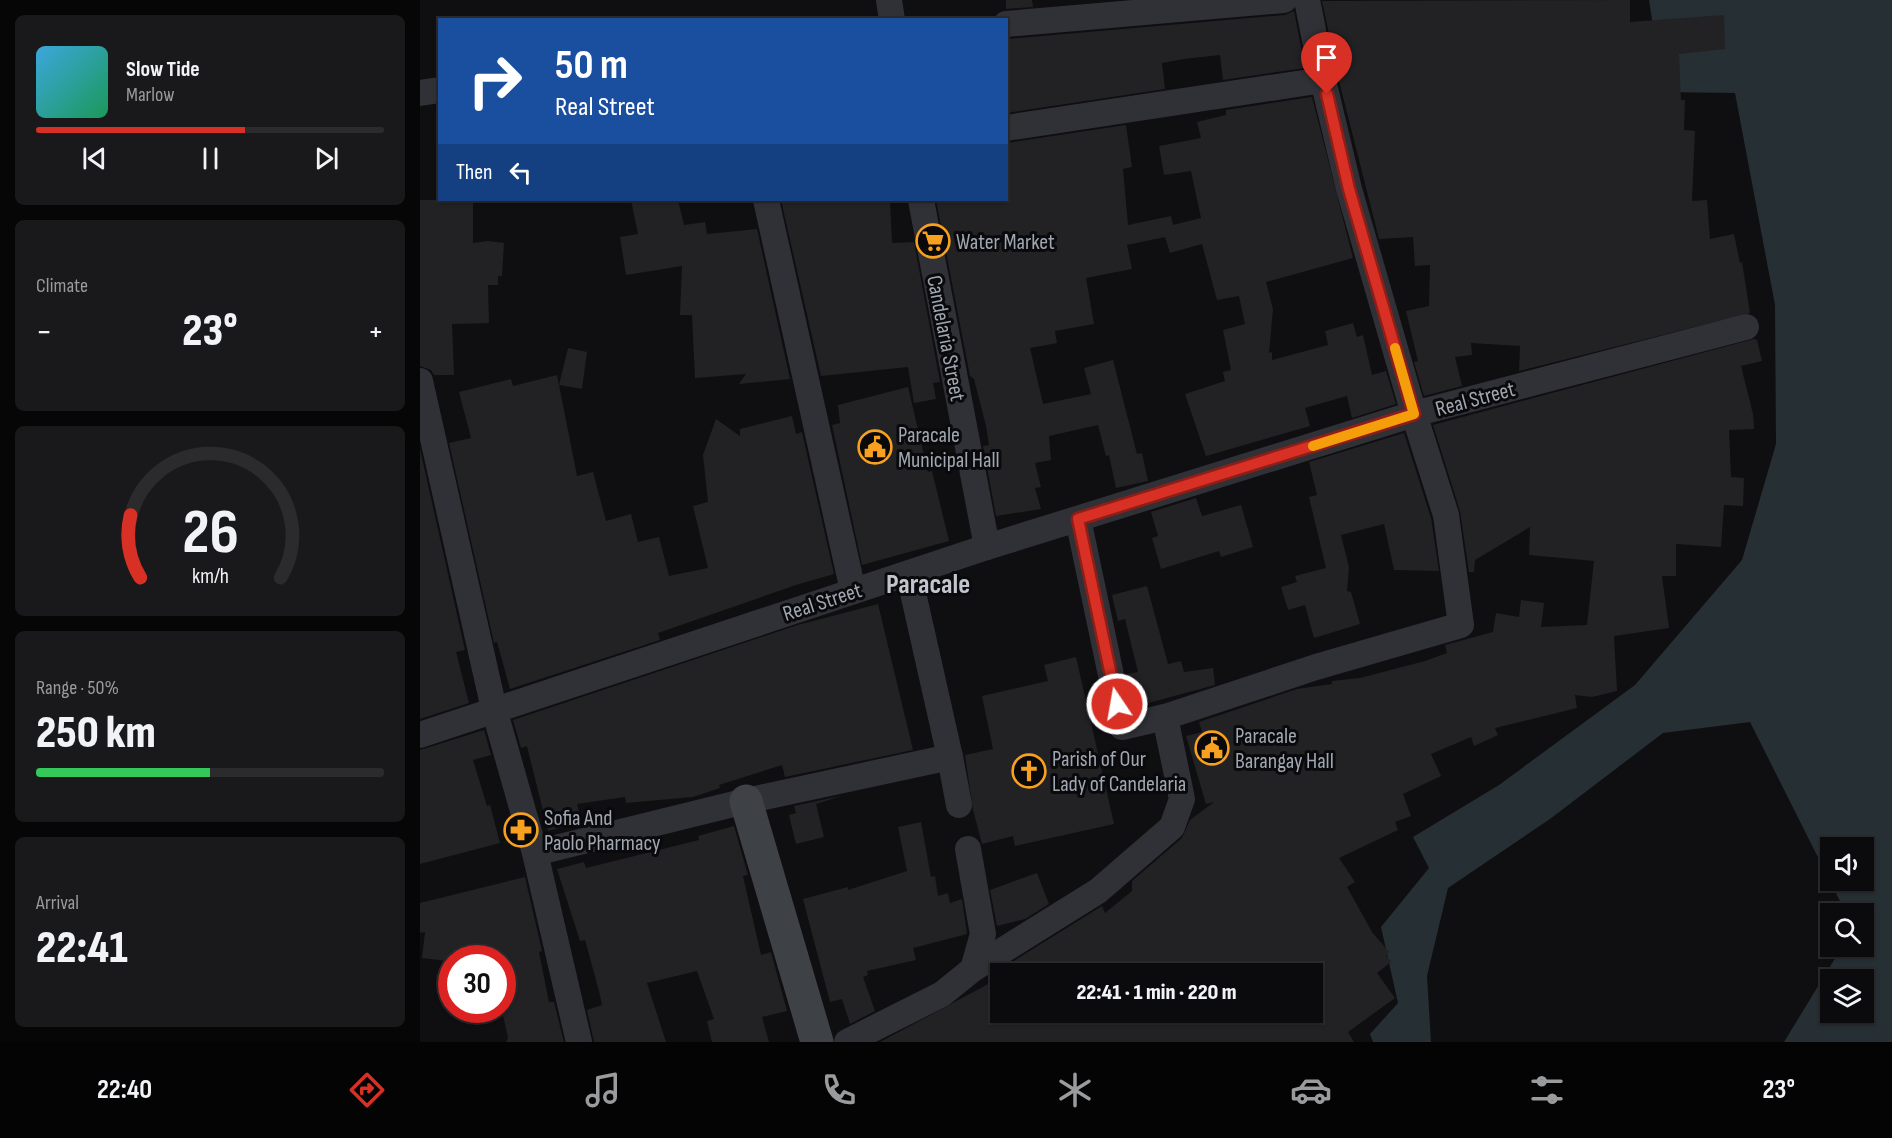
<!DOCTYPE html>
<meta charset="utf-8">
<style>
:root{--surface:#0b0b0d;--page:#19191b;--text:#f1f3f6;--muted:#9a9b9d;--line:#2b2b2e;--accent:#d93025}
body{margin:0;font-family:"Sofia Sans Condensed",sans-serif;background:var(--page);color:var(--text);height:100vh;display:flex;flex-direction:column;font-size:22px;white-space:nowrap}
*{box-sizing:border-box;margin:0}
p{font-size:20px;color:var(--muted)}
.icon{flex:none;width:33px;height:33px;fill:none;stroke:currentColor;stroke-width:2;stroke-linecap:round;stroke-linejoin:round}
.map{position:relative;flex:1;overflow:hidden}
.side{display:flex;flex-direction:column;gap:15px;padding:15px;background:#060607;width:420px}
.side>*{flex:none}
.hud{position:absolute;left:18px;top:18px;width:570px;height:183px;border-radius:0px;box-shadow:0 2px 4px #0004,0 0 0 2px var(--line);background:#1a4fa0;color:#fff;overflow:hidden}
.fabs{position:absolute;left:1400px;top:837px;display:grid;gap:12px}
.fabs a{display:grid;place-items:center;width:54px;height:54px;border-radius:0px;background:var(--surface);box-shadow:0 2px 4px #0004,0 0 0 2px var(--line);font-size:30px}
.speed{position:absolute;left:18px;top:945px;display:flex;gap:12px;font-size:30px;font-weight:700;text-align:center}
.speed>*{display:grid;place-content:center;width:78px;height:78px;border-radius:50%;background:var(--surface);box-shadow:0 2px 4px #0004,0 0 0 2px var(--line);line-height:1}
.speed .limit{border:9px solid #d22;background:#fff;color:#111}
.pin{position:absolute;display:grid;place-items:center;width:51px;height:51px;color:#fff;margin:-62px -26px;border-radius:50% 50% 50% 0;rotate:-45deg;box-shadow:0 0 6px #0007}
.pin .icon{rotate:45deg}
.me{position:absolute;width:66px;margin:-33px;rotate:348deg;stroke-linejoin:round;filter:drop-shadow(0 0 4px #0008)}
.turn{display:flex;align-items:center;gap:21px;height:126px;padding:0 18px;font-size:27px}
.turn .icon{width:78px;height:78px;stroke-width:2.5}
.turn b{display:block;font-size:42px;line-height:51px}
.then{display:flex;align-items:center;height:57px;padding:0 18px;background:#0003;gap:12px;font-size:22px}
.big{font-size:45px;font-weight:800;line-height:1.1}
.side .widget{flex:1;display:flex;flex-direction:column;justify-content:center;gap:9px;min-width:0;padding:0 21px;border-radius:9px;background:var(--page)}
.side .dial{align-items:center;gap:0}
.dial svg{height:156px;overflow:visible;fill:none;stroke:var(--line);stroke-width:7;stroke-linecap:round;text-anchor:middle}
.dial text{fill:var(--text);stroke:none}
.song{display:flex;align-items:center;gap:18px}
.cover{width:72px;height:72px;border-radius:9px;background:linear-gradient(135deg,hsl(200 70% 55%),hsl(150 70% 35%))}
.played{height:6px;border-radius:3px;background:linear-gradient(90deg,var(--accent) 60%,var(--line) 60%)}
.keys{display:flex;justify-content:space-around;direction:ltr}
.heat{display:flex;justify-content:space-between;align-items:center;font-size:33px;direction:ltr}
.charge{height:9px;border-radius:4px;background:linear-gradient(90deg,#34c759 50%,var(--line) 0)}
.trip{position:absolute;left:570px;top:963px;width:333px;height:60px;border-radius:0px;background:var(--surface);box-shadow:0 2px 4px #0004,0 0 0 2px var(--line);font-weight:800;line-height:60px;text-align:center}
.tabs{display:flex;height:96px;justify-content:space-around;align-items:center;background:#040405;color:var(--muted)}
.tabs .icon{width:42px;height:42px}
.tabs .current{color:var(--accent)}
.tabs b{font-size:27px;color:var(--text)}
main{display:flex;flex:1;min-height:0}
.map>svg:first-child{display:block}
.water{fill:#262f34;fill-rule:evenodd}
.building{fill:#222225;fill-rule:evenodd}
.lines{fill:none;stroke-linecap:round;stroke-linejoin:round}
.minor{stroke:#303136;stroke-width:26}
.secondary{stroke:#3e4146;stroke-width:33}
.route-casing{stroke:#8d1f18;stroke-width:15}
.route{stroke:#d93025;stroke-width:10}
.slow{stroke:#f59e0b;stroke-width:10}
.labels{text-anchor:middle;stroke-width:6;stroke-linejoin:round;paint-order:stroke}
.poi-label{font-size:22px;fill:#a0a7b2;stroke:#0a0a0c;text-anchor:start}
.street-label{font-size:22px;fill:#a0a7b2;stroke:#0a0a0c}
.district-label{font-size:28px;font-weight:bold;fill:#c1c5ce;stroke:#0a0a0c}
</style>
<main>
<section class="side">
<div class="widget">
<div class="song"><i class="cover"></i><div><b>Slow Tide</b><p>Marlow</p></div></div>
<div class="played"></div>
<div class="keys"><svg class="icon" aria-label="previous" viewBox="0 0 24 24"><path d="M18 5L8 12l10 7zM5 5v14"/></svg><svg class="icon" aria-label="pause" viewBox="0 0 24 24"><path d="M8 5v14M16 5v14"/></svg><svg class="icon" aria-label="next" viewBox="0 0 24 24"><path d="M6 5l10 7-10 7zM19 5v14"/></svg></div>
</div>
<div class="widget"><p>Climate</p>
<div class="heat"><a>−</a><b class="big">23°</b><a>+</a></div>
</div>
<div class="widget dial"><svg viewBox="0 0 100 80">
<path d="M14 69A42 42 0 1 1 86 69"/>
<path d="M14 69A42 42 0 0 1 9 37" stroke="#d93025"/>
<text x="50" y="56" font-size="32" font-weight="700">26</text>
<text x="50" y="72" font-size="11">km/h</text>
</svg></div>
<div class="widget"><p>Range · 50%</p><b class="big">250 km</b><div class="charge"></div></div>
<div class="widget"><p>Arrival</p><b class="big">22:41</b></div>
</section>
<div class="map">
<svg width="1472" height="1042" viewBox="0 0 1472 1042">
<rect width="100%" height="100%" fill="#0f0f11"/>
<path class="water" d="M1229,0H1472V1042H1364L1422,947L1443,946V914L1426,913L1330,722L1243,733L1130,819L1028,888L1007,976L1011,1042H953L950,1034L978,1003L961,927L1009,868L993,837L1079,785L1215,685L1322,560L1356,444L1355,305L1315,93L1243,92ZM1410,848H1443V880H1410ZM1410,980H1443V1012H1410Z"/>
<g class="building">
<path d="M586,0H612L613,7L586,9Z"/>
<path d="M1210,0V22L1304,15L1305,49L1259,54L1261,100H1265L1264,130L1275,131L1272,201L1287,200L1290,239L1314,234L1320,263L1322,262L1330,313L1099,371L1100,346L1051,343L1052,355L1035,357L1042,386L1004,396L994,362L998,361L986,311L1009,306L1010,265L995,266L993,237L959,239L918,77L902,1Z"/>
<path d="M874,11L885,68L803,80L800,55L764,59L742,63L745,89L586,113V39L865,15Z"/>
<path d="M892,97L933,258L846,282L853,309L849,353L852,352V360L908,345L905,331L933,323L937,337L943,335L952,375L966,371L976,404L932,418L927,396L885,408L890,426L786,456L765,394L805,381L803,372L811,370L803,330L825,324L819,296L797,300L782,244L750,253L745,237L707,245L712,269L666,278L674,324L635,331L637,343L610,348L623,404L671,394L664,368L693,360L717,454L722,453L728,481L696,488L689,455L686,456L678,425L629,436L631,460L615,463L621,487L615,488L621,509L576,516L563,446L569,445L566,426L554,379L550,376L516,200H586V143L706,125L712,167L703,169L708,225L751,216L753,225L781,218L771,171L744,175L739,146L781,138L777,122L806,115V110Z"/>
<path d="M0,200H53V243L68,241L84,243L82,276H78V285H68L69,323L32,324L34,375H14L11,370L0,366Z"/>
<path d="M211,200H258L264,225L285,222L287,234L337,229L370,379L319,384L326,374L275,378L272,315H260L262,266L206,275L200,237L218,234Z"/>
<path d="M361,200H470L472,243L494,242L520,382L513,383L516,399L494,403L488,367L401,376Z"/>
<path d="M1334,339L1337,340L1342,361L1321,366L1333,414L1334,429L1309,430L1311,477L1324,478L1323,506L1304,505L1301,547L1256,544V576H1242L1249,628L1194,636L1197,691L1172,697L1155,695L1157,708L1075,728L1078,735L1054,746L1051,737L1011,754L1021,776L983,794L991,816L975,822L978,830L919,858L935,882L927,887L952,932L969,952L966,955L971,962L957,973L975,998L928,1032L934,1042H460L572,982L568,977L682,906L685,913L712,891V881L762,838L770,820L794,802L786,804L766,736L782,732L779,722L877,689L912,684V681L940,678L1005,661L1027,653L1025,645L1073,632L1076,613L1099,617L1101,600L1124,603L1121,627L1167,625L1174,561L1109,555L1110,527L1055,560L1054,572H1049L1040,511L1013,425ZM580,974H892V1012H580Z"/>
<path d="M148,348L167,352L162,389L139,385L157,476L173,472L186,521L211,514L218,542L239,537L249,576L288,568L273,506L288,502L283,455L296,419L320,436V429L372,416L376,434L382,432L414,574L376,585L238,633L240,640L90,689L77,642L74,643L29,443L51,438L39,392L91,379L93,386L137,375L139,385Z"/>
<path d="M488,387L508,472L512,471L529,541L442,565L412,425L420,423L418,405Z"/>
<path d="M984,433L1011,518L1019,571L974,570L964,524L921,535L929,567L927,591L931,592L940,624L894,638L885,605L868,610L861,587L877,582L875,576L906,568L889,497L897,495L889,462Z"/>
<path d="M0,449L45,650L36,652L49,703L0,719Z"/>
<path d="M776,498L782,516L821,505L833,547L801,557L799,551L741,569L732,538L738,536L731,512Z"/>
<path d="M727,586L748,664L761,661L764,672L793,668L795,685L721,705L720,700L712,701L706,674L718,672L705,619L698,621L692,595Z"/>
<path d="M458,604L493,750L365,777L362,765L299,785L300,788L273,797L206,803L205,797L157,804L162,822L128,831L107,746L101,748L93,720L378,625Z"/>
<path d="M656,657L694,824L595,846L593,836L562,844L553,810L545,755L573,749L562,696L628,681L624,665Z"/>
<path d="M64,730L71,755L53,760L67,806L70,805L80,843L0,864V750Z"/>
<path d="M421,796L396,804L404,837L376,844L369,815L376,813L374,806Z"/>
<path d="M501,822L511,877L515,876L518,896L528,893L530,903L542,899L547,934L493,948L496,960L447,971L448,975L443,977L455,1011L430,1024L422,999L410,1002L383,899L428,887V890L487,871L478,827Z"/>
<path d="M314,826L328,875L323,876L341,955L351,952L367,1011L342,1017L349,1042H292L287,1021L294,1019L277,971L227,983L246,1042H174L167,1010L182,1005L179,991L165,940L160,941L137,869L164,862L166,868L279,840L278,836Z"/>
<path d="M617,873L629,904L605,919L577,926L570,890Z"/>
<path d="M105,877L122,951L119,952L129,1002H134L144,1042H86L88,1038L83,1015L86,1014L82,1000V955L32,958L27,961L2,958L5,932L0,933V903Z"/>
</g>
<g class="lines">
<g class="minor">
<path d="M469,0L472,20"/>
<path d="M586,24L864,0"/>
<path d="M0,93L20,90"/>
<path d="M586,128L903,80"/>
<path d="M346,200L433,591"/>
<path d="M501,200L567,547"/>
<path d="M0,381L74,709L115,853L159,1042"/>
<path d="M658,519L702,727L745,717L896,667L1041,625L1026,515L994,414L929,189L903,80L887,0"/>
<path d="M0,735L567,547L994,414L1326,327"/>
<path d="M530,757L539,805"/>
<path d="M548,849L563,934L553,969"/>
<path d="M115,853L326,801L530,757L489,575"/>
<path d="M427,1042L522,994L553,969L678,891L752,827L762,799L745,717"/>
</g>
<path class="secondary" d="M326,801L397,1042"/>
</g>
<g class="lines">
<defs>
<path id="route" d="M697,704L658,519L994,414L929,189L907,94"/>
</defs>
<use href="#route" class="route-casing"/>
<use href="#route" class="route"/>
<path class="slow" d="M893,446L994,414L975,348"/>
</g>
<defs>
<symbol id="supermarket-ring" viewBox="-11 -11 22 22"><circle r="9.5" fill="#0a0a0c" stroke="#f8a120" stroke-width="1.5"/><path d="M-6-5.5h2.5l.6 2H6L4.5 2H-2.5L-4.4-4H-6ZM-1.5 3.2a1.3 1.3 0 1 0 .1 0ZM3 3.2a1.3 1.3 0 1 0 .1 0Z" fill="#f8a120"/></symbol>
<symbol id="civic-ring" viewBox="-11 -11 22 22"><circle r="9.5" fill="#0a0a0c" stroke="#f8a120" stroke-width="1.5"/><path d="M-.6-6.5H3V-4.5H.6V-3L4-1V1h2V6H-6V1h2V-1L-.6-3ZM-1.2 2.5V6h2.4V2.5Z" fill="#f8a120"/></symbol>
<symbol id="church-ring" viewBox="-11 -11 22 22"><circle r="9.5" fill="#0a0a0c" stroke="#f8a120" stroke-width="1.5"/><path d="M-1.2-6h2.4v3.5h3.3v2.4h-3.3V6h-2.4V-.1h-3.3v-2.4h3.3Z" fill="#f8a120"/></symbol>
<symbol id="pharmacy-ring" viewBox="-11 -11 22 22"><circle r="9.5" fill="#0a0a0c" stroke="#f8a120" stroke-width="1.5"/><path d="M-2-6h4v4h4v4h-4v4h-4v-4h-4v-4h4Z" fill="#f8a120"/></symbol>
</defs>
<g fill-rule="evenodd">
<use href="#supermarket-ring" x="494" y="222" width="38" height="38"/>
<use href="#civic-ring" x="436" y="428" width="38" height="38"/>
<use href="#civic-ring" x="773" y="729" width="38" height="38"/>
<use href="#church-ring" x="590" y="752" width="38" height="38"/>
<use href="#pharmacy-ring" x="82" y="811" width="38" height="38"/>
</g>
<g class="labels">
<g class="poi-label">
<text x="536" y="249">Water Market</text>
<text x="478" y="442">Paracale<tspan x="478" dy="25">Municipal Hall</tspan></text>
<text x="815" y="743">Paracale<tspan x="815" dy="25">Barangay Hall</tspan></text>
<text x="632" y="766">Parish of Our<tspan x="632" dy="25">Lady of Candelaria</tspan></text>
<text x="124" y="825">Sofia And<tspan x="124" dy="25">Paolo Pharmacy</tspan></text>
</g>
<g class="street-label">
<text transform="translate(527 338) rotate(79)" y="8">Candelaria Street</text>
<text transform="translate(1055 398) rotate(-15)" y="8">Real Street</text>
<text transform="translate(402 601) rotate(-18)" y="8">Real Street</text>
</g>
<g class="district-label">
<text x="508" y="593">Paracale</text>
</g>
</g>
</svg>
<div class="fabs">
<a><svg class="icon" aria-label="sound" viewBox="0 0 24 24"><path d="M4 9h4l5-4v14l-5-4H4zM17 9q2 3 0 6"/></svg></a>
<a><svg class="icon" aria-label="search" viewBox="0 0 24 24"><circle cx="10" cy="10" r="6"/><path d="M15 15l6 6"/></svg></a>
<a><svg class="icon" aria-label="layers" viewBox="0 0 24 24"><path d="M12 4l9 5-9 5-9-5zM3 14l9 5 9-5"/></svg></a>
</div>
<div class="speed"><div class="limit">30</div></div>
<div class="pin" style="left:907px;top:94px;background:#d93025"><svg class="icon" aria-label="arrive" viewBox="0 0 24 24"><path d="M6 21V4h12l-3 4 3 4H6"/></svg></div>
<svg class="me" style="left:697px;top:704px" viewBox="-20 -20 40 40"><circle r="17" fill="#d93025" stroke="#fff" stroke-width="3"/><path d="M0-11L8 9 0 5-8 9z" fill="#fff"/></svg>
<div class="trip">22:41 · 1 min · 220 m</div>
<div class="hud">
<div class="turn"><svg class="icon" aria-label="right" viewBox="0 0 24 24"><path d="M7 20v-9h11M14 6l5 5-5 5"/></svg><div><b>50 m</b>Real Street</div></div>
<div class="then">Then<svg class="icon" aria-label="left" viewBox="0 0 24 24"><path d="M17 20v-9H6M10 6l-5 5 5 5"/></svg></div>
</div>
</div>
</main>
<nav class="tabs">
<b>22:40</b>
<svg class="icon current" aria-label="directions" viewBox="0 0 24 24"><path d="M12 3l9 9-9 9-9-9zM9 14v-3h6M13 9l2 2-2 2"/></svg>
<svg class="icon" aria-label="music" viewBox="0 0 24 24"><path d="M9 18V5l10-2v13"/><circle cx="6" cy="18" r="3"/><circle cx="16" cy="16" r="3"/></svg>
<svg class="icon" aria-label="phone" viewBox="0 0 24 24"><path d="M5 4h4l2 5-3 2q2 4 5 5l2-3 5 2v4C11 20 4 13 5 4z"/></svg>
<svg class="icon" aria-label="climate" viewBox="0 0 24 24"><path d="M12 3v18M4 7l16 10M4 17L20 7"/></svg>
<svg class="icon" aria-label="car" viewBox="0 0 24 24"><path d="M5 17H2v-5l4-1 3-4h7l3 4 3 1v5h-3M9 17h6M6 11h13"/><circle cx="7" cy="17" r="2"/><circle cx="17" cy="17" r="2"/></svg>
<svg class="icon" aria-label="filters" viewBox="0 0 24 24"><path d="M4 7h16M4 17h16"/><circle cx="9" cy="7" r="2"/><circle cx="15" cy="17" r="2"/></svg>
<b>23°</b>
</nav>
